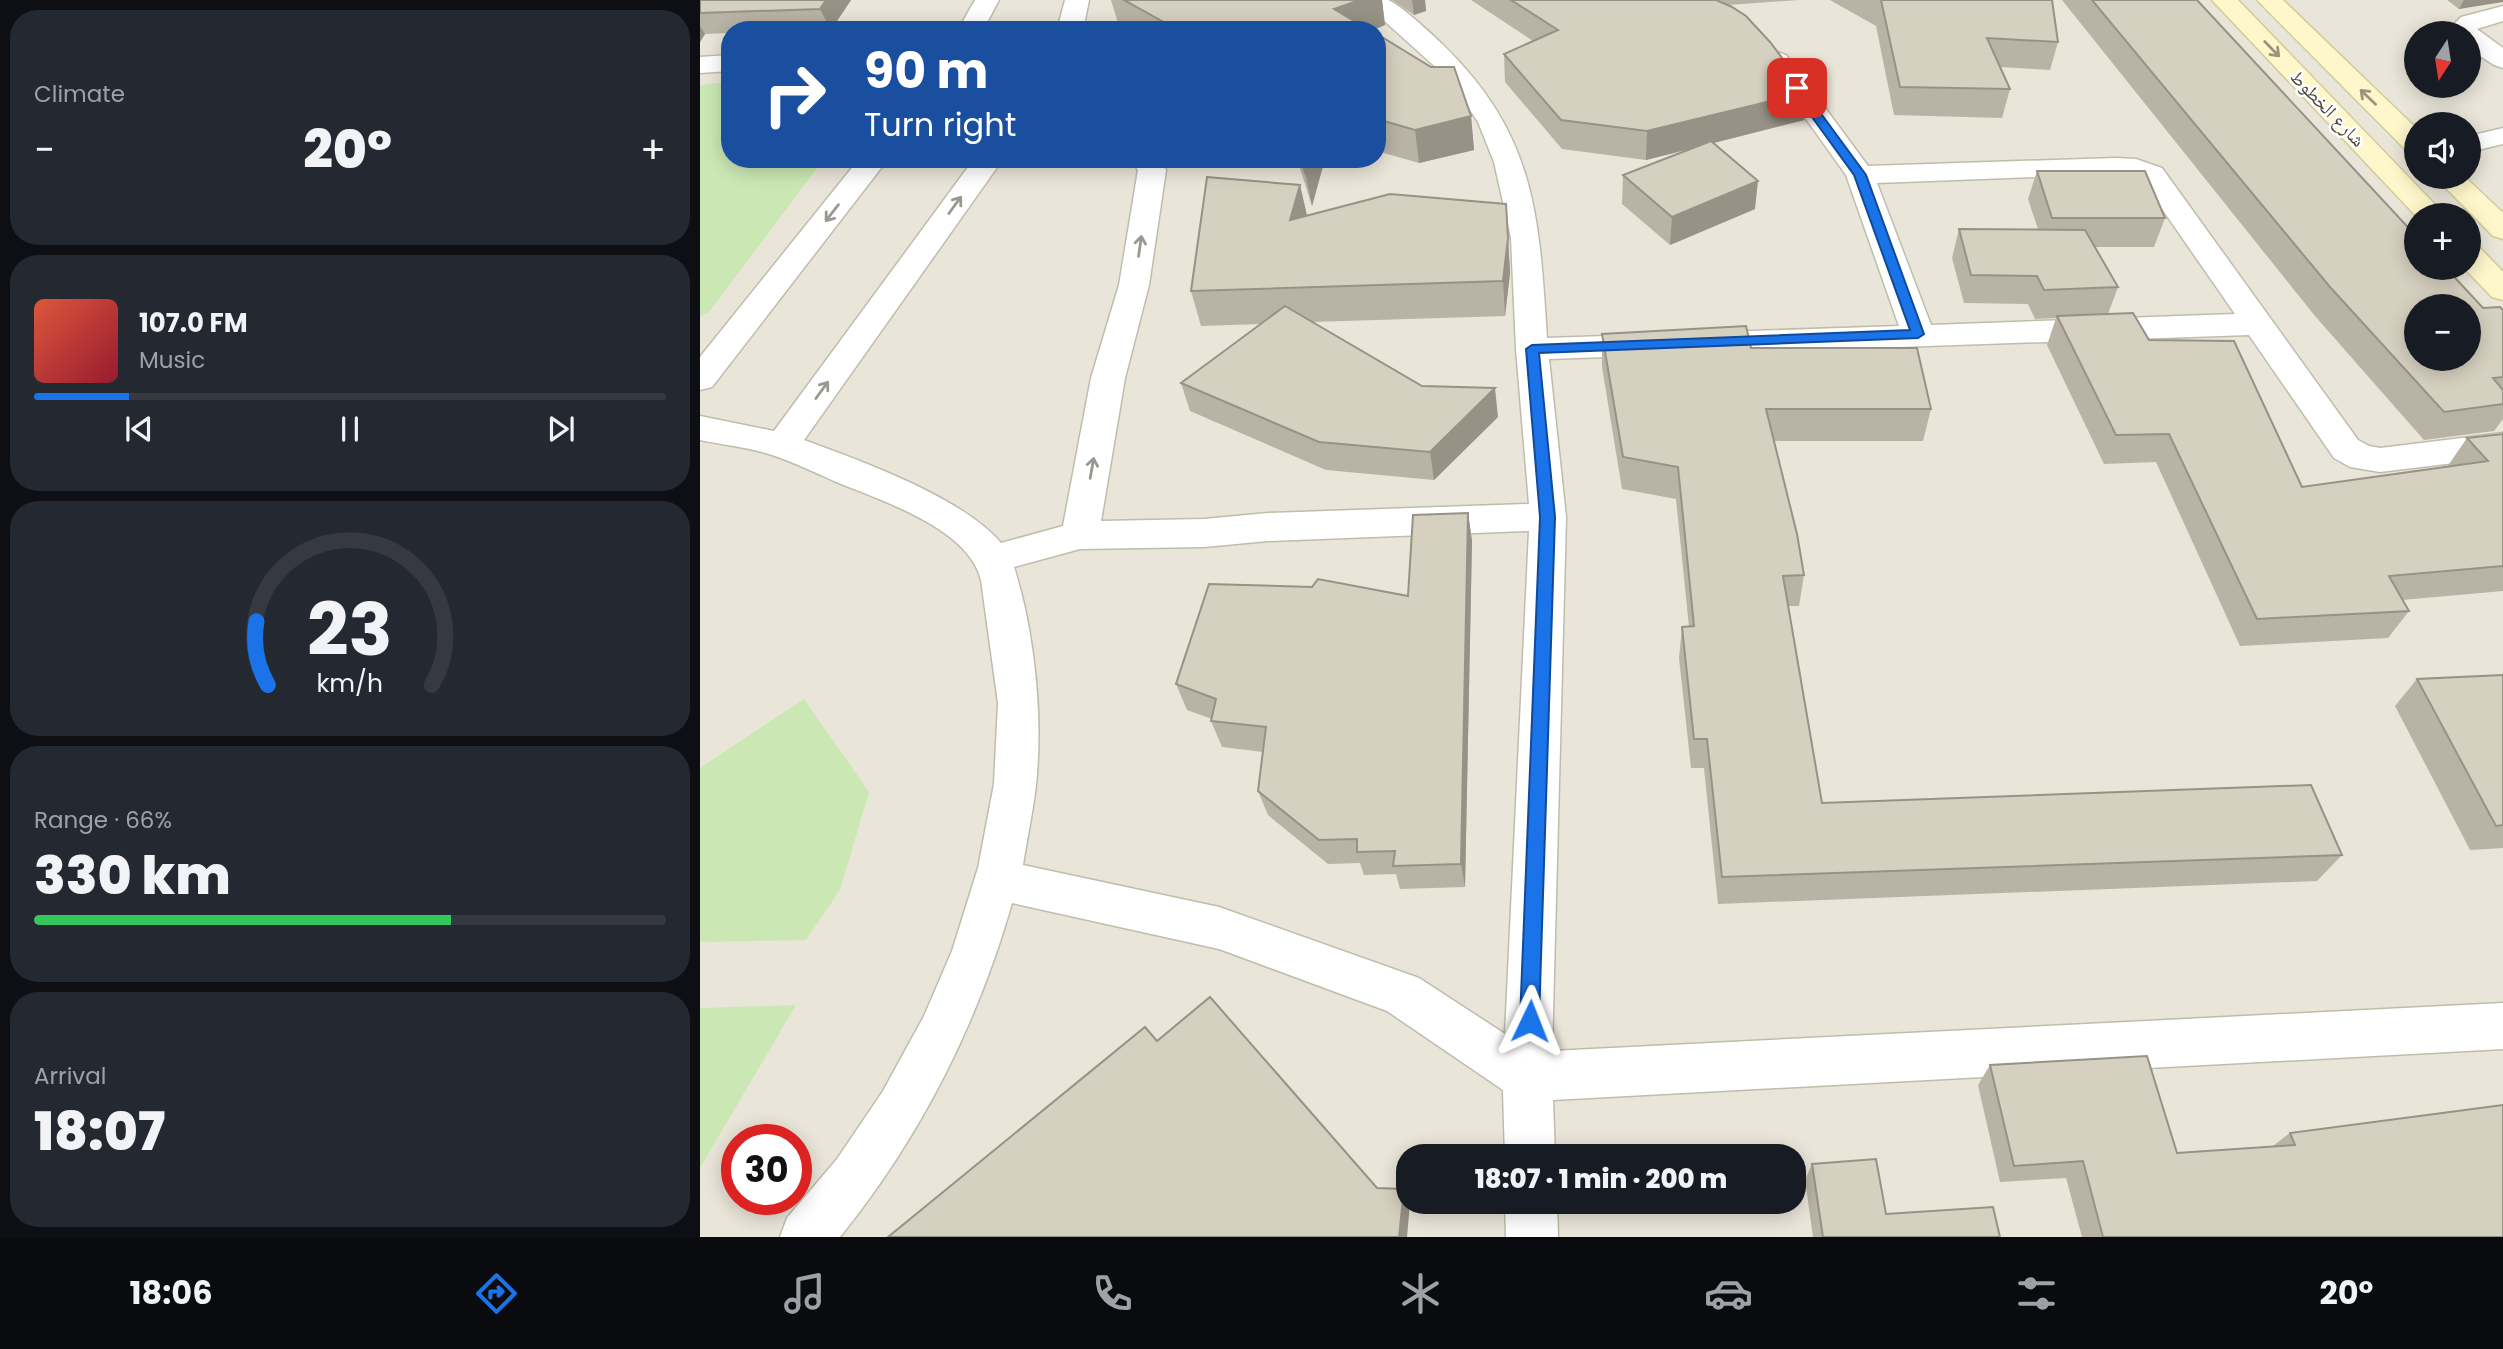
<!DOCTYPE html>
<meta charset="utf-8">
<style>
:root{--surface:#171b24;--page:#242831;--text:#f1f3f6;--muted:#9ea1a6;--line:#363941;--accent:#1a73e8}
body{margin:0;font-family:Poppins,"Noto Naskh Arabic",sans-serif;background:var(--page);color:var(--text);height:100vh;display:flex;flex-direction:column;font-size:26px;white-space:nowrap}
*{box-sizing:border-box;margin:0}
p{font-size:23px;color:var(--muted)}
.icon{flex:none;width:38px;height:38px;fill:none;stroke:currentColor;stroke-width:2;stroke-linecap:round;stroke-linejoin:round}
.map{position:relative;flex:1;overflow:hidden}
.details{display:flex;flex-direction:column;gap:10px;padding:10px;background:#0d0f14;width:700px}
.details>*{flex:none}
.banner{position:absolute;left:21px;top:21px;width:665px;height:147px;border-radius:28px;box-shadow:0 4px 18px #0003;background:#1a4fa0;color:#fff;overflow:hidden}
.needle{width:46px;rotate:192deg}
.fabs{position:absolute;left:1704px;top:21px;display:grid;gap:14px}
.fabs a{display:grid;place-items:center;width:77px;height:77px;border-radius:50%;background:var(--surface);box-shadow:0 4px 18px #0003;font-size:35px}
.speed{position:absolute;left:21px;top:1124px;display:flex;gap:14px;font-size:35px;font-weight:700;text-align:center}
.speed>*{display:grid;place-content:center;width:91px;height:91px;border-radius:50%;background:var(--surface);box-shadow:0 4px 18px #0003;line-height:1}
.speed .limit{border:10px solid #d22;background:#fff;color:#111}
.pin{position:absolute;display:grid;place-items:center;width:60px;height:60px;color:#fff;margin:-30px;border-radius:14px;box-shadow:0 4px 10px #0006}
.me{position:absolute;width:77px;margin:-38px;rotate:2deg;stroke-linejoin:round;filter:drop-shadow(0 0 5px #0008)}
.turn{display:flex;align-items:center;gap:24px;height:147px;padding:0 28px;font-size:32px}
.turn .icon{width:91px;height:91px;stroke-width:2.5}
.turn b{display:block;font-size:49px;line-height:60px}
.big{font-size:52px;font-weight:800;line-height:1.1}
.details .tile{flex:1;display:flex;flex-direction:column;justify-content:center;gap:10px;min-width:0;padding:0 24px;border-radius:28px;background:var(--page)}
.details .dial{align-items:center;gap:0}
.dial svg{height:182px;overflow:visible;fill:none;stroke:var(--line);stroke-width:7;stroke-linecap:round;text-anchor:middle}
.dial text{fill:var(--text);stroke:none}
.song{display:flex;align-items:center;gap:21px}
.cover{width:84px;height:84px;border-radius:10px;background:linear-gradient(135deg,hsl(10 70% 55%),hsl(350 70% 35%))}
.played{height:7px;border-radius:4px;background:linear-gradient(90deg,var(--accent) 15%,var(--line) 15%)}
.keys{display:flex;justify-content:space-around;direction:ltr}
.heat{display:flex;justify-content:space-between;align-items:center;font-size:38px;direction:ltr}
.charge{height:10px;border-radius:5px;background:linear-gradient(90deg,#34c759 66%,var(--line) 0)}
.trip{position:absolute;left:696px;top:1144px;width:410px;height:70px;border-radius:28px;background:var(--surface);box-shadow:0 4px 18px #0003;font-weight:800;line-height:70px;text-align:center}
.tabs{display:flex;height:112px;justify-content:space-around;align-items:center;background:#090b0e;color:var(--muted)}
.tabs .icon{width:49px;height:49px}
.tabs .current{color:var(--accent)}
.tabs b{font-size:32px;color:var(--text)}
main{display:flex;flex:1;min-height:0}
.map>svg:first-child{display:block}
.residential{fill:#e9e5d8;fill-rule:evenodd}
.green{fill:#cbe8b4}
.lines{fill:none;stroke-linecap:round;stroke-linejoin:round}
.street-casing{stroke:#c0bcad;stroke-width:3}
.secondary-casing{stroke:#d4cb9a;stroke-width:3}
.street{fill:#fff;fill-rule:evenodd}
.secondary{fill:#fef7cb;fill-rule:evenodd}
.wall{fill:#b8b3a5}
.shaded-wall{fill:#969286}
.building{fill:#d6d0c0;stroke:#969286;stroke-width:2;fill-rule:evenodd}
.oneway{stroke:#9a957a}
.oneway2{stroke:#9b9892}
.route{fill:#1a73e8;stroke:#114b97;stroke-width:2}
.labels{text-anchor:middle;stroke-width:5;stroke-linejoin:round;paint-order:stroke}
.far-street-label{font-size:19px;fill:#494438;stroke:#fff}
</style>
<main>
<section class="details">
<div class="tile"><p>Climate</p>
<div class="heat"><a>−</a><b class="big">20°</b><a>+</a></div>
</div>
<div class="tile">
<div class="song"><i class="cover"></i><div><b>107.0 FM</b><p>Music</p></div></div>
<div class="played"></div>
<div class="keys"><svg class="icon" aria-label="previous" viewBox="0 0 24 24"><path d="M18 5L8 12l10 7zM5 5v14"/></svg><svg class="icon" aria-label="pause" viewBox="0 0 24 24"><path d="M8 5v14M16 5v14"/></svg><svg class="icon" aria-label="next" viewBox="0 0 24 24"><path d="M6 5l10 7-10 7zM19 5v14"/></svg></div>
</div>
<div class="tile dial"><svg viewBox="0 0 100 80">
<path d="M14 69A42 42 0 1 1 86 69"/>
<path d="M14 69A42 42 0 0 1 9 41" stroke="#1a73e8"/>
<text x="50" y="56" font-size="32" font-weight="700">23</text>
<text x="50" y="72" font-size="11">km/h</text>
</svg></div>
<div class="tile"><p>Range · 66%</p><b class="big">330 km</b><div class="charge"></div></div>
<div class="tile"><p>Arrival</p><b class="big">18:07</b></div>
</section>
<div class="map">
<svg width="1803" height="1237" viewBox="0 0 1803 1237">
<rect width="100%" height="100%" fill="#f5f3ea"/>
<path class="residential" d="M0,0H1803V1237H0ZM30,30H677V159H30ZM1717,33H1769V86H1717ZM1717,124H1769V177H1717ZM1717,215H1769V268H1717ZM1717,306H1769V359H1717ZM37,1139H96V1199H37ZM709,1157H1094V1202H709Z"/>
<g class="green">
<path d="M30,82V159H124L9,312L0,317V85Z"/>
<path d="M104,699L169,792L140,890L106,940L0,942V768Z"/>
<path d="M96,1005L0,1168V1008Z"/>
</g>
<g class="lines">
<defs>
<g id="street">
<path d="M275,0H299L283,30H258Z"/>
<path d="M365,0H389L383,30H357Z"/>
<path d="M661,0C668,0 680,0 688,0C698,3 733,35 742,44C836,135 839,215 847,338L1199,326L1146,175L1064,60L1068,55L1077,52L1086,55L1168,166L1415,158L1436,159L1462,168L1658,440L1669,446L1680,448L1803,433V457L1680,472L1650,467L1634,458L1549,335L849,359L866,517L852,1051L1803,1003V1049L853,1100L855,1157H805L803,1090L687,1011L519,949L312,903C277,1025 220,1138 140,1237H80L87,1218L137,1159L183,1091L224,1016L252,951L278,868L294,784L298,703L281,580C268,527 179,500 134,481C112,471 91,461 69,454C47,447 23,445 0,440V416L74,431L274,159H303L104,440C161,461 262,497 301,543L363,526L391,378L419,285L438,170L430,159H459L466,170L449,285L425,378L401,521L504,519L568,513L829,504L816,349L811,238L794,162L778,122L751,81ZM1415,174L1431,175L1442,180L1535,314L1231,325L1177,183ZM829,531L805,1034L719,978L519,907L323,865C327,838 333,812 336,785C343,717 335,633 314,567L380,549L504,547L568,541Z"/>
<path d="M1803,6V21L1777,29L1803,48V68L1794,65L1769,49V33H1754L1751,27L1761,17Z"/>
<path d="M30,55V71L0,73V57Z"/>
<path d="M1803,128V144L1769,152V136Z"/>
<path d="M159,159H188L12,387L0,390V357Z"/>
<path d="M805,1202H857L858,1237H806Z"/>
</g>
<g id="secondary">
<path d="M1512,0H1538L1745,215L1717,217Z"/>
<path d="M1557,0H1583L1717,129V153L1707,151Z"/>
<path d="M1735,177H1765L1803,213V239L1793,236Z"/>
<path d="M1769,246L1780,248L1803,272V300L1792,297L1764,268H1769Z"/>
</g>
</defs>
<use href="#street" class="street-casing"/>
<use href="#secondary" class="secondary-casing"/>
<use href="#street" class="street"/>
<use href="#secondary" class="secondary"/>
</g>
<g class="wall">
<path d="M0,0H151L131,30H30V33L5,34L0,42Z"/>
<path d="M411,0H682L685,25L673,30H429L418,23Z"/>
<path d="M692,0H725L726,11L714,15Z"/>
<path d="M771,0H1099L1028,5L1104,120L1014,143L1055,209L970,245L922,204L923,175L990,149L946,160L862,149L805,82L804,54L833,41Z"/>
<path d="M1130,0H1352L1358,42L1350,70L1300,67L1310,89L1302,118L1194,115L1176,26Z"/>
<path d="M1362,0H1497L1783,308L1803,310V419L1794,431L1724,440L1615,316Z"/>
<path d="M1747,0H1803L1759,9Z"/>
<path d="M677,34L771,116L774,150L719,163L677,151Z"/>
<path d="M597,159H625L612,206Z"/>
<path d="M1337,171L1465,218L1454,247H1395L1418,287L1408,314L1449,340L1602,487L1747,467L1767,438L1803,434V591L1702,600L1709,611L1688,638L1540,646L1456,462L1404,464L1347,345L1356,318L1335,319L1328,304L1264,303L1252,258L1259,229H1338L1328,199Z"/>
<path d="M600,185L607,216L808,239L810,273L805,316L612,322L722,386L798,417L734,480L626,470L490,411L481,383L561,324L501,326L491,291Z"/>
<path d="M902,334L1051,348L1231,409L1223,441H1074L1104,575L1099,606H1088L1122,803L1642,855L1617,881L1018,904L1004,768H991L979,658L982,627H989L976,499L922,489L902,367Z"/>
<path d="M768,513L772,541L765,887L700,889L696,874L664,875L660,863L628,864L568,815L558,791L563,752L522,747L511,721L512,719L487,710L476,684L708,596Z"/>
<path d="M1803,675V848L1770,850L1695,706L1717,679Z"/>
<path d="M1290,1065L1477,1153L1573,1146L1590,1133L1803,1237H1382L1366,1178L1300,1182L1278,1085Z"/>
<path d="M1112,1164L1186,1214L1300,1237H1113L1105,1180Z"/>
</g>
<g class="shaded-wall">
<path d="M126,0H151L131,30L120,9Z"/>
<path d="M659,0H682L685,25L673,30H638L634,9Z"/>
<path d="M712,0H725L726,11L714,15Z"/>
<path d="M1764,0H1803V2L1759,9Z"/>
<path d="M0,26L5,34L0,42Z"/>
<path d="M1108,92L1104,120L946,160L947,131Z"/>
<path d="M771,116L774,150L719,163L715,130Z"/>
<path d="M609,159H625L612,206L605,172Z"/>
<path d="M1058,181L1055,209L970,245L972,217Z"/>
<path d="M600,185L608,220H590Z"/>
<path d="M806,204L810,273L805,316L803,281Z"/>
<path d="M795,388L798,417L734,480L730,452Z"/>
<path d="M768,513L772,541L765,887L761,864Z"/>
<path d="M704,1189L710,1203L707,1237H699Z"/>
</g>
<g class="building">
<path d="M0,0H126L120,9L0,13Z"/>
<path d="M424,0H660L634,9L669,30H478Z"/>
<path d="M811,0H1016L1032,7L1046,16L1070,42L1108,92L947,131L861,120L804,54L858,30Z"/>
<path d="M1181,0H1352L1358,42L1287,38L1310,89L1200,87Z"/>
<path d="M1392,0H1497L1717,237V268H1746L1783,308L1800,307L1803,310V377L1793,378L1803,390V404L1744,412L1630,287ZM1717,306H1769V359H1717Z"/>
<path d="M677,34L731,67H754L771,116L715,130L677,119Z"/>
<path d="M1011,141L1058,181L972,217L923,175Z"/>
<path d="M601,159H609L605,172Z"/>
<path d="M1337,171H1445L1465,218H1352Z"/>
<path d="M507,177L600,185L590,220L690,194L806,204L808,238L803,281L491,291Z"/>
<path d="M1259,229L1385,230L1418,287L1344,290L1337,276L1271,275Z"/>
<path d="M585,306L722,386L795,388L730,452L619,442L481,383Z"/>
<path d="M1433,313L1449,340L1534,341L1602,487L1788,461L1767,438L1803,434V566L1689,576L1709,611L1557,619L1469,434L1416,435L1357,316Z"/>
<path d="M1046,326L1051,348H1217L1231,409H1066L1097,534L1104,575L1083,576L1122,803L1611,785L1642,855L1022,877L1007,739H994L982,627L994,626L978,467L923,457L902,334Z"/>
<path d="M768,513L761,864L693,866L695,851L657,852V839L619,840L558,791L566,727L511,721L516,699L476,684L509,584L612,587L618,579L708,596L713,515Z"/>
<path d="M1803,675V825L1796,826L1717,679Z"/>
<path d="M510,997L677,1188L704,1189L699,1237H188L445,1027L457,1041Z"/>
<path d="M1447,1056L1477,1153L1595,1145L1590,1133L1803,1105V1237H1403L1383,1161L1314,1166L1290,1065Z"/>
<path d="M1176,1159L1186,1214L1293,1207L1300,1237H1123L1112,1164Z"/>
</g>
<defs><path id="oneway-shaft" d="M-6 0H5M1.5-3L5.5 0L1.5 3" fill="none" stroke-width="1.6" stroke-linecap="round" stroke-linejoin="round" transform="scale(1.75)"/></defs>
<g class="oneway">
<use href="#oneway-shaft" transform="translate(1572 49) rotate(46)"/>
<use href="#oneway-shaft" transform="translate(1668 97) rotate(-136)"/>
</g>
<g class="oneway2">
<use href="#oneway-shaft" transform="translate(255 205) rotate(-54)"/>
<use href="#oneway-shaft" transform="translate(132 213) rotate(128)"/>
<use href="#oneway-shaft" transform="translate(440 246) rotate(-82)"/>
<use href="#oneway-shaft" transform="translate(122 390) rotate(-54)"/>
<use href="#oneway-shaft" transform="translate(392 468) rotate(-80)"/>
</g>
<path class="route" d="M1097,84L1100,85L1166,175L1224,334L1218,338L839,353L855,517L839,1021L836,1028L830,1031L823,1028L820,1021L840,517L826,349L832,345L1210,330L1154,175L1091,88Z"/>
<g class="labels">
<g class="far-street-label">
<text transform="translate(1628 108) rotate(46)" y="7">شارع الخطوط</text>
</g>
</g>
</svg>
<div class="fabs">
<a><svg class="needle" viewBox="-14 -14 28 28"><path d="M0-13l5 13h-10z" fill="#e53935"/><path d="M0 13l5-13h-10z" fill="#9ea1a6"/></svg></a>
<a><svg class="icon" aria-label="sound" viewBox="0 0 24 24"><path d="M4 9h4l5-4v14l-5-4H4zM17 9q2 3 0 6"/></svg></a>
<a>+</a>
<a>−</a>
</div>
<div class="speed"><div class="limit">30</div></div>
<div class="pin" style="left:1097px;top:88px;background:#d93025"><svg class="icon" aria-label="arrive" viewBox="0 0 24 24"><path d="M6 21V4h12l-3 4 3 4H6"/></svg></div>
<svg class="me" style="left:830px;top:1021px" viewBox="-20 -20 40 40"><path d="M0-17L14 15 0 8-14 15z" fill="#1a73e8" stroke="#fff" stroke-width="4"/></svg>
<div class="trip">18:07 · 1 min · 200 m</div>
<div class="banner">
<div class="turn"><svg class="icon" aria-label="right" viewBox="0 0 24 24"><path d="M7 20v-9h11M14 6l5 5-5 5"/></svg><div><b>90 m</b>Turn right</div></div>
</div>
</div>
</main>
<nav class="tabs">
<b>18:06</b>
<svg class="icon current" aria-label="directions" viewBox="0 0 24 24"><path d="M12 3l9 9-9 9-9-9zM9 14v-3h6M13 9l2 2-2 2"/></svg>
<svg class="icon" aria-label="music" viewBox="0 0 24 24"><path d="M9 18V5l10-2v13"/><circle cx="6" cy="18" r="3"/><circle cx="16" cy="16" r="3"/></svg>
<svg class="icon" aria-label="phone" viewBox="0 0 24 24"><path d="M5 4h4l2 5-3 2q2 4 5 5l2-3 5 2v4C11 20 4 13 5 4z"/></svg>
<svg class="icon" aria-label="climate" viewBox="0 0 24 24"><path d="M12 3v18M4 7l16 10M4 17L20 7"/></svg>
<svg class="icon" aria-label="car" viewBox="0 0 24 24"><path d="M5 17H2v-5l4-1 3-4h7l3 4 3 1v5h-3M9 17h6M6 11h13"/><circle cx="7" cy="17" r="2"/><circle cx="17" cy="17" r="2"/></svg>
<svg class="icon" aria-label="filters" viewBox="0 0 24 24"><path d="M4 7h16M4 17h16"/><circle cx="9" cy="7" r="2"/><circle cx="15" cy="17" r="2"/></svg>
<b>20°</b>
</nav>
